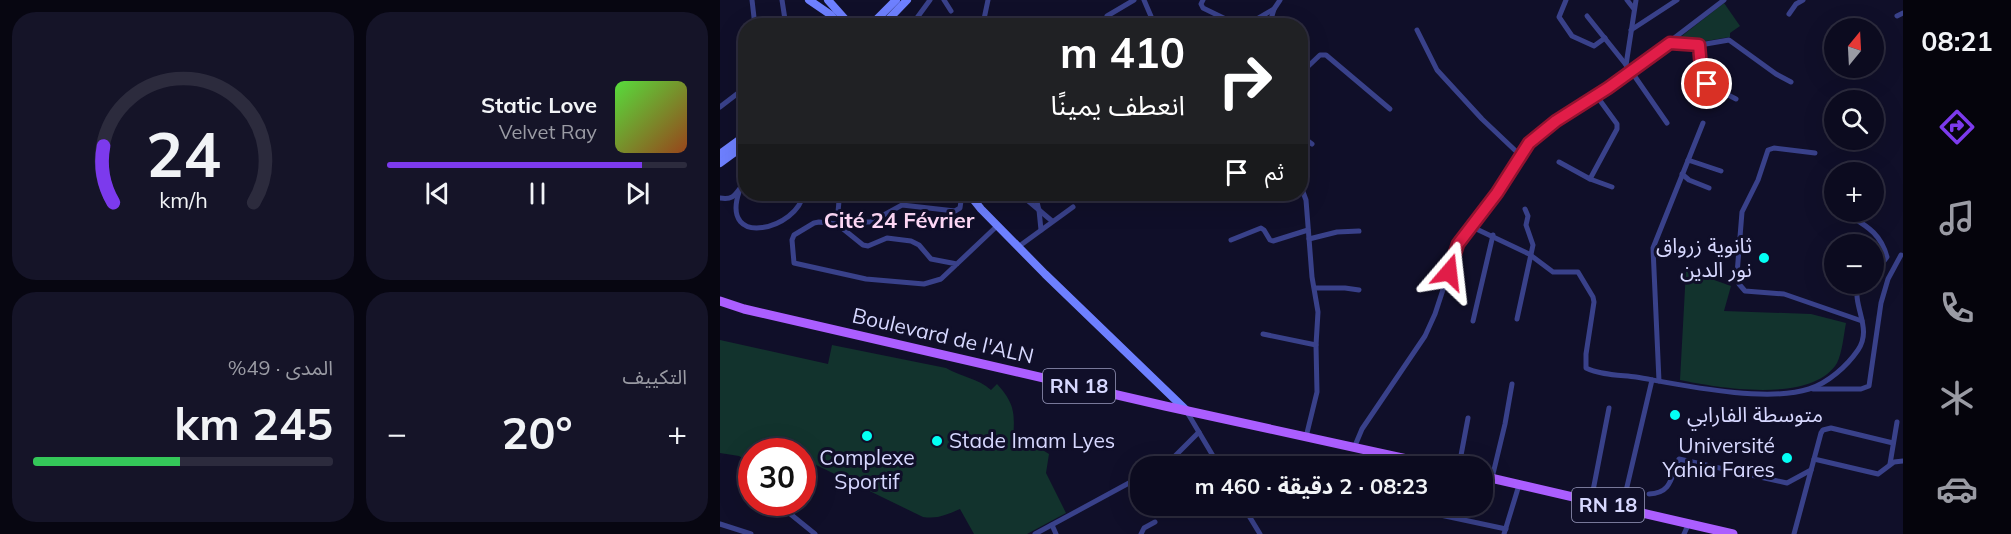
<!DOCTYPE html>
<html lang="ar">
<meta charset="utf-8">
<style>
:root{--surface:#0c0b1f;--page:#151428;--text:#f1f3f6;--muted:#9a9ba4;--line:#2c2b3d;--accent:#7c3aed}
body{margin:0;font-family:Mulish,"Noto Sans Arabic",sans-serif;background:var(--page);color:var(--text);direction:rtl;height:100vh;display:flex;flex-direction:column;font-size:22px;white-space:nowrap}
*{box-sizing:border-box;margin:0}
p{font-size:20px;color:var(--muted)}
.icon{flex:none;width:33px;height:33px;fill:none;stroke:currentColor;stroke-width:2;stroke-linecap:round;stroke-linejoin:round}
.map{position:relative;flex:1;overflow:hidden;direction:ltr}
.sheet{display:flex;flex-direction:column;gap:12px;padding:12px;background:#070611;width:720px}
.sheet>*{flex:none}
.guide{position:absolute;left:18px;top:18px;width:570px;height:183px;border-radius:24px;box-shadow:0 6px 24px #0002,0 0 0 2px var(--line);direction:rtl;background:#202124;color:#fff;overflow:hidden}
.needle{width:39px;rotate:18deg}
.controls{position:absolute;left:1104px;top:18px;display:grid;gap:12px}
.controls a{display:grid;place-items:center;width:60px;height:60px;border-radius:50%;background:var(--surface);box-shadow:0 6px 24px #0002,0 0 0 2px var(--line);font-size:30px}
.speed{position:absolute;left:18px;top:438px;display:flex;gap:12px;font-size:30px;font-weight:700;text-align:center}
.speed>*{display:grid;place-content:center;width:78px;height:78px;border-radius:50%;background:var(--surface);box-shadow:0 6px 24px #0002,0 0 0 2px var(--line);line-height:1}
.speed .limit{border:9px solid #d22;background:#fff;color:#111}
.pin{position:absolute;display:grid;place-items:center;width:51px;height:51px;color:#fff;margin:-26px;border:3px solid #fff;border-radius:50%;box-shadow:0 2px 6px #0007}
.me{position:absolute;width:66px;margin:-33px;rotate:17deg;stroke-linejoin:round;filter:drop-shadow(0 0 4px #0008)}
.turn{display:flex;align-items:center;gap:21px;height:126px;padding:0 24px;font-size:27px}
.turn .icon{width:78px;height:78px;stroke-width:2.5}
.turn b{display:block;font-size:42px;line-height:51px}
.then{display:flex;align-items:center;height:57px;padding:0 24px;background:#0003;gap:12px;font-size:22px}
.big{font-size:45px;font-weight:700;line-height:1.1}
.sheet .card{flex:1;display:flex;flex-direction:column;justify-content:center;gap:9px;min-width:0;padding:0 21px;border-radius:24px;background:var(--page)}
.sheet .dial{align-items:center;gap:0}
.dial svg{height:156px;overflow:visible;fill:none;stroke:var(--line);stroke-width:7;stroke-linecap:round;text-anchor:middle}
.dial text{fill:var(--text);stroke:none}
.song{display:flex;align-items:center;gap:18px}
.cover{width:72px;height:72px;border-radius:9px;background:linear-gradient(135deg,hsl(110 70% 55%),hsl(20 70% 35%))}
.played{height:6px;border-radius:3px;background:linear-gradient(90deg,var(--accent) 85%,var(--line) 85%)}
.keys{display:flex;justify-content:space-around;direction:ltr}
.heat{display:flex;justify-content:space-between;align-items:center;font-size:33px;direction:ltr}
.charge{height:9px;border-radius:4px;background:linear-gradient(90deg,#34c759 49%,var(--line) 0)}
.sheet .tiles{flex:1;display:grid;gap:12px;grid-template-columns:repeat(2,1fr)}
.trip{position:absolute;left:410px;top:456px;width:363px;height:60px;border-radius:24px;background:var(--surface);box-shadow:0 6px 24px #0002,0 0 0 2px var(--line);font-weight:700;line-height:60px;text-align:center;direction:rtl}
main{display:flex;flex:1;min-height:0}
.menu{display:flex;flex-direction:column;width:108px;justify-content:space-around;align-items:center;background:#05040c;color:var(--muted)}
.menu .icon{width:42px;height:42px}
.menu .selected{color:var(--accent)}
.menu b{font-size:27px;color:var(--text)}
.map>svg:first-child{display:block}
.green{fill:#12332d}
.lines{fill:none;stroke-linecap:round;stroke-linejoin:round}
.street{stroke:#39418a;stroke-width:5}
.secondary{stroke:#6e80ff;stroke-width:8}
.primary{stroke:#ab5eff;stroke-width:9}
.route-casing{stroke:#92132f;stroke-width:15}
.route{stroke:#e11d48;stroke-width:10}
.poi-dot{fill:#03fff4;stroke:#100f29;stroke-width:2}
.labels{text-anchor:middle;stroke-width:6;stroke-linejoin:round;paint-order:stroke}
.shield{fill:#100f29;stroke:#9b9cbf;stroke-width:1.5}
.shield-label{font-size:20px;font-weight:bold;fill:#d7d8ff}
.poi-label{font-size:21px;fill:#d7d8ff;stroke:#100f29;text-anchor:end}
.street-label{font-size:21px;fill:#d7d8ff;stroke:#100f29}
.neighbourhood-label{font-size:22px;font-weight:bold;fill:#ffd9f7;stroke:#100f29}
</style>
<main>
<nav class="menu">
<b>08:21</b>
<svg class="icon selected" aria-label="directions" viewBox="0 0 24 24"><path d="M12 3l9 9-9 9-9-9zM9 14v-3h6M13 9l2 2-2 2"/></svg>
<svg class="icon" aria-label="music" viewBox="0 0 24 24"><path d="M9 18V5l10-2v13"/><circle cx="6" cy="18" r="3"/><circle cx="16" cy="16" r="3"/></svg>
<svg class="icon" aria-label="phone" viewBox="0 0 24 24"><path d="M5 4h4l2 5-3 2q2 4 5 5l2-3 5 2v4C11 20 4 13 5 4z"/></svg>
<svg class="icon" aria-label="climate" viewBox="0 0 24 24"><path d="M12 3v18M4 7l16 10M4 17L20 7"/></svg>
<svg class="icon" aria-label="car" viewBox="0 0 24 24"><path d="M5 17H2v-5l4-1 3-4h7l3 4 3 1v5h-3M9 17h6M6 11h13"/><circle cx="7" cy="17" r="2"/><circle cx="17" cy="17" r="2"/></svg>
</nav>
<div class="map">
<svg width="1183" height="534" viewBox="0 0 1183 534">
<rect width="100%" height="100%" fill="#100f29"/>
<g class="green">
<path d="M1004,3L1020,26L1010,33V37L974,43L960,42L958,39Z"/>
<path d="M966,270L1011,286L1004,311L1091,314L1126,323C1124,333 1122,354 1117,363C1092,404 999,388 960,380Z"/>
<path d="M0,340L108,364L112,345L226,368C241,377 258,378 271,390L277,384C295,404 295,413 293,440L308,441L329,454L326,473L346,513L307,534H254L240,509C226,515 218,519 203,517L90,462L83,470L82,452H32L31,463L19,456L0,453Z"/>
</g>
<g class="lines">
<g class="street">
<path d="M32,0L35,26"/>
<path d="M62,0L66,26"/>
<path d="M224,0L231,11"/>
<path d="M424,0L433,21"/>
<path d="M483,0L481,4L483,8L520,26"/>
<path d="M846,0L839,17L852,36L874,46L885,38"/>
<path d="M907,0L914,9"/>
<path d="M1069,14L1076,4L1083,0"/>
<path d="M387,16L414,0"/>
<path d="M867,16L911,71L947,123"/>
<path d="M1177,16L1183,13"/>
<path d="M191,26L210,0"/>
<path d="M266,26L264,19L268,0"/>
<path d="M525,26L554,9"/>
<path d="M549,26L554,9L560,0"/>
<path d="M697,30L717,70L762,119L800,155"/>
<path d="M911,30L957,0"/>
<path d="M950,43L974,46L1009,40L1056,74L1071,82"/>
<path d="M979,45L982,79L987,84L1016,99"/>
<path d="M906,65L916,0"/>
<path d="M580,74L600,55H606L670,109"/>
<path d="M0,107L26,87"/>
<path d="M580,135L592,144"/>
<path d="M1095,153L1054,148L1048,150L1038,180L1022,212L1017,274L1019,284L1025,291L1064,294L1142,321"/>
<path d="M968,160L1001,171"/>
<path d="M839,162L870,179L892,187"/>
<path d="M962,174L969,180L989,188"/>
<path d="M870,179L897,129V124L876,95"/>
<path d="M580,184L586,200L592,277L598,312L596,345L597,392L586,437"/>
<path d="M19,192C0,250 79,228 83,194"/>
<path d="M134,194H128L119,201L118,212L126,219L144,222H151L182,205L235,211L240,208L242,194"/>
<path d="M300,194L319,210"/>
<path d="M315,194L319,210"/>
<path d="M0,198C16,201 16,191 26,181"/>
<path d="M1112,201L1114,203"/>
<path d="M1124,212C1144,225 1160,231 1167,257L1160,266L1154,272"/>
<path d="M750,226L809,254L833,272H858L873,297L874,302L866,354V368C880,375 900,375 916,377C962,385 1045,403 1089,389C1108,383 1127,366 1138,350C1153,328 1132,307 1138,284"/>
<path d="M321,230L319,210L332,221"/>
<path d="M589,239L617,232L639,231"/>
<path d="M511,240L541,228L544,230L550,240L553,241L588,230"/>
<path d="M298,247L353,207"/>
<path d="M237,264L211,259L199,245L191,241L167,238L148,246L143,245L117,224L99,222L94,223L74,235L72,240L74,263L146,279L204,284L221,279L277,226"/>
<path d="M595,288H625L639,290"/>
<path d="M797,319L813,245L806,225L808,216L805,209"/>
<path d="M753,321L773,235"/>
<path d="M543,334L596,345"/>
<path d="M939,381L933,248L983,123"/>
<path d="M1093,389H1141L1149,386L1161,303L1168,279L1181,255"/>
<path d="M467,412L499,466"/>
<path d="M634,448L642,429L705,336L715,314L738,244L777,193L809,143L848,112L911,71L1004,0"/>
<path d="M1094,459L1158,474L1174,462L1183,461"/>
<path d="M1170,464L1177,422"/>
<path d="M439,466L453,458L479,432"/>
<path d="M739,466L748,418"/>
<path d="M772,478L785,424L792,384"/>
<path d="M929,494C952,493 951,477 959,459L1067,483L1091,470"/>
<path d="M871,501L889,408"/>
<path d="M523,506L540,534"/>
<path d="M697,506V510L786,529"/>
<path d="M63,508L95,534"/>
<path d="M902,508L932,380"/>
<path d="M0,524L31,534"/>
<path d="M332,525L336,534"/>
<path d="M315,534L420,477"/>
<path d="M421,534L424,528L435,522"/>
<path d="M784,534L799,485"/>
<path d="M964,534L969,523"/>
<path d="M1074,534L1101,433L1103,430L1111,428L1173,443"/>
</g>
<g class="secondary">
<path d="M89,0L111,15L119,26"/>
<path d="M108,0L131,26"/>
<path d="M150,26L176,0"/>
<path d="M162,26L187,0"/>
<path d="M0,154L26,135"/>
<path d="M0,163L26,144"/>
<path d="M249,194L261,209L325,274L467,411"/>
</g>
<g class="primary">
<path d="M0,301L24,309L445,406L719,466"/>
<path d="M762,476L1013,534"/>
</g>
</g>
<g class="lines">
<defs>
<path id="route" d="M729,272L738,244L777,193L809,143L836,121L888,88L950,43L979,45L982,79L987,84"/>
</defs>
<use href="#route" class="route-casing"/>
<use href="#route" class="route"/>
</g>
<g class="poi-dot">
<circle cx="1044" cy="258" r="6"/>
<circle cx="955" cy="415" r="6"/>
<circle cx="147" cy="436" r="6"/>
<circle cx="217" cy="441" r="6"/>
<circle cx="1067" cy="458" r="6"/>
</g>
<g class="labels">
<g class="shield">
<rect x="323" y="369" width="72" height="34" rx="4.5"/>
<rect x="852" y="488" width="72" height="34" rx="4.5"/>
</g>
<g class="shield-label">
<text x="359" y="393">RN 18</text>
<text x="888" y="512">RN 18</text>
</g>
<g class="poi-label">
<text x="1032" y="253">ثانوية زرواق<tspan x="1032" dy="24">نور الدين</tspan></text>
<text x="967" y="422" text-anchor="start">متوسطة الفارابي</text>
<text x="229" y="448" text-anchor="start">Stade Imam Lyes</text>
<text x="1055" y="453">Université<tspan x="1055" dy="24">Yahia Fares</tspan></text>
<text x="147" y="465" text-anchor="middle">Complexe<tspan x="147" dy="24">Sportif</tspan></text>
</g>
<g class="street-label">
<text transform="translate(223 336) rotate(13)" y="7">Boulevard de l'ALN</text>
</g>
<g class="neighbourhood-label">
<text x="179" y="228">Cité 24 Février</text>
</g>
</g>
</svg>
<div class="controls">
<a><svg class="needle" viewBox="-14 -14 28 28"><path d="M0-13l5 13h-10z" fill="#e53935"/><path d="M0 13l5-13h-10z" fill="#9a9ba4"/></svg></a>
<a><svg class="icon" aria-label="search" viewBox="0 0 24 24"><circle cx="10" cy="10" r="6"/><path d="M15 15l6 6"/></svg></a>
<a>+</a>
<a>−</a>
</div>
<div class="speed"><div class="limit">30</div></div>
<div class="pin" style="left:987px;top:84px;background:#d93025"><svg class="icon" aria-label="arrive" viewBox="0 0 24 24"><path d="M6 21V4h12l-3 4 3 4H6"/></svg></div>
<svg class="me" style="left:729px;top:272px" viewBox="-20 -20 40 40"><path d="M0-17L14 15 0 8-14 15z" fill="#e11d48" stroke="#fff" stroke-width="4"/></svg>
<div class="trip">08:23 · 2 دقيقة · 460 m</div>
<div class="guide">
<div class="turn"><svg class="icon" aria-label="right" viewBox="0 0 24 24"><path d="M7 20v-9h11M14 6l5 5-5 5"/></svg><div><b>410 m</b>انعطف يمينًا</div></div>
<div class="then">ثم<svg class="icon" aria-label="arrive" viewBox="0 0 24 24"><path d="M6 21V4h12l-3 4 3 4H6"/></svg></div>
</div>
</div>
<section class="sheet">
<div class="tiles">
<div class="card">
<div class="song"><i class="cover"></i><div><b>Static Love</b><p>Velvet Ray</p></div></div>
<div class="played"></div>
<div class="keys"><svg class="icon" aria-label="previous" viewBox="0 0 24 24"><path d="M18 5L8 12l10 7zM5 5v14"/></svg><svg class="icon" aria-label="pause" viewBox="0 0 24 24"><path d="M8 5v14M16 5v14"/></svg><svg class="icon" aria-label="next" viewBox="0 0 24 24"><path d="M6 5l10 7-10 7zM19 5v14"/></svg></div>
</div>
<div class="card dial"><svg viewBox="0 0 100 80">
<path d="M14 69A42 42 0 1 1 86 69"/>
<path d="M14 69A42 42 0 0 1 9 40" stroke="#7c3aed"/>
<text x="50" y="56" font-size="32" font-weight="700">24</text>
<text x="50" y="72" font-size="11">km/h</text>
</svg></div>
<div class="card"><p>التكييف</p>
<div class="heat"><a>−</a><b class="big">20°</b><a>+</a></div>
</div>
<div class="card"><p>المدى · 49%</p><b class="big">245 km</b><div class="charge"></div></div>
</div>
</section>
</main>
